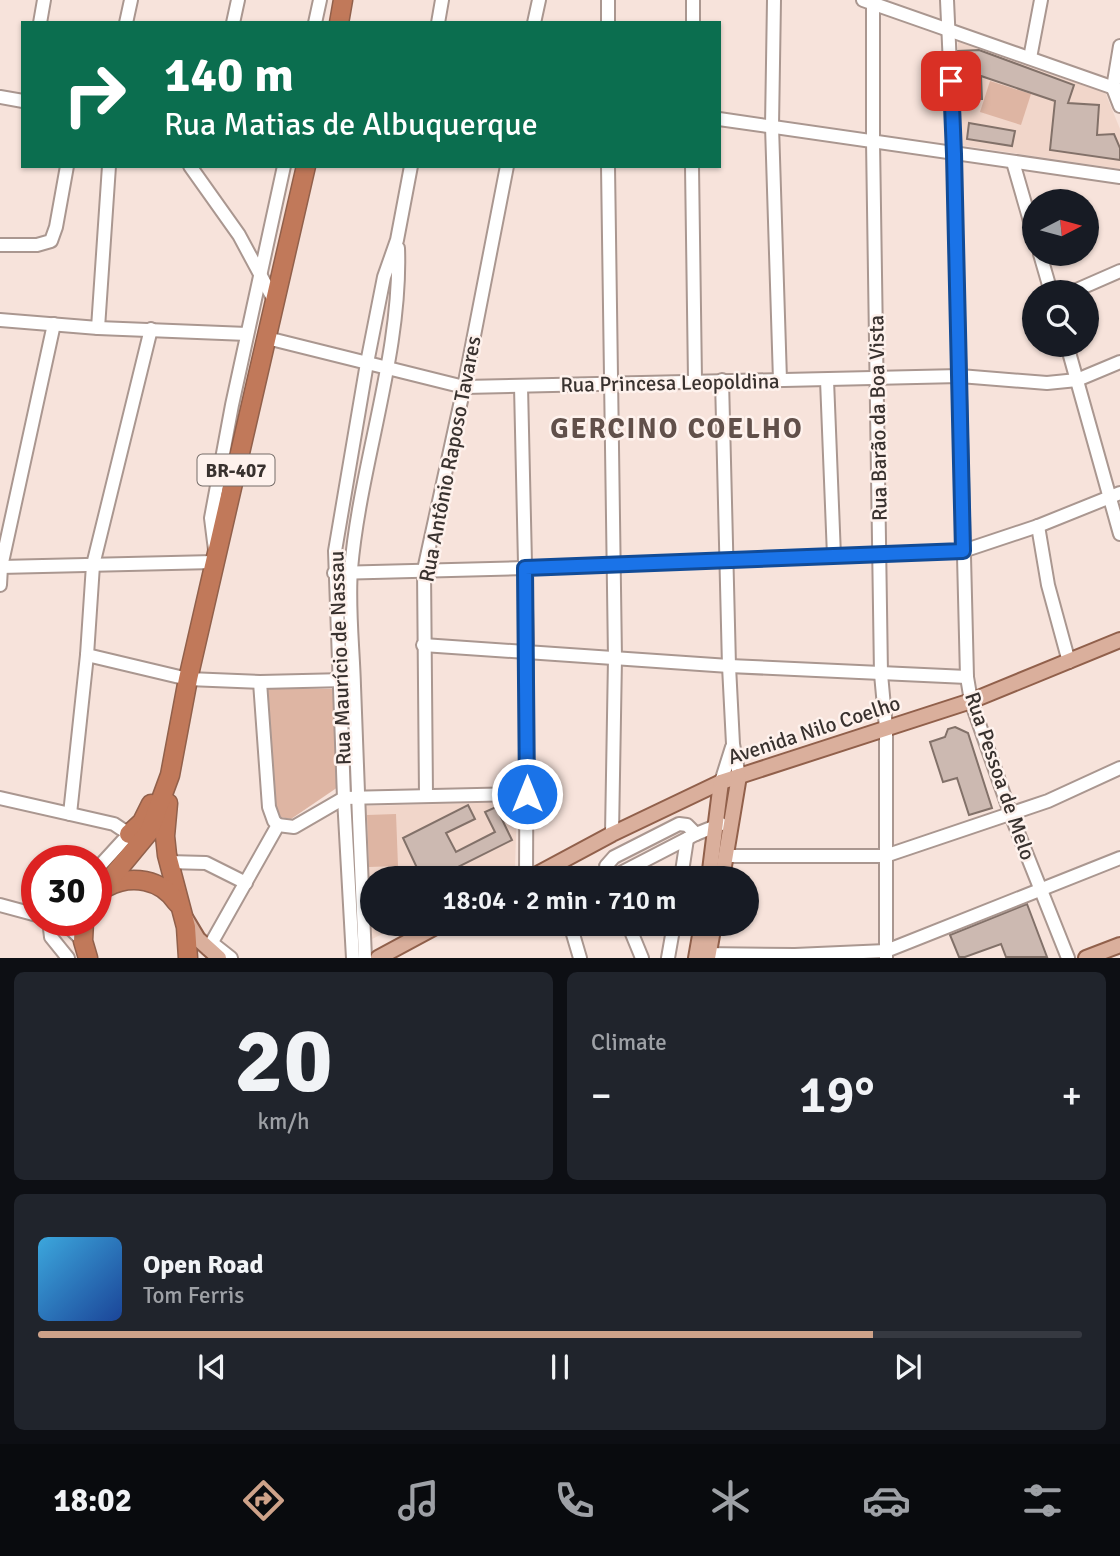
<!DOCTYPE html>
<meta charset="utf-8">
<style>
:root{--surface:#171b24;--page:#20242c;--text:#f1f3f6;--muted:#9ea1a6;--line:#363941;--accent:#cea289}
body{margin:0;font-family:Signika,sans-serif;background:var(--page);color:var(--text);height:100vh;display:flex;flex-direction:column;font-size:26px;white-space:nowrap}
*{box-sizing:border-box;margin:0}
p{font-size:23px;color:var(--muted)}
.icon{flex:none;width:38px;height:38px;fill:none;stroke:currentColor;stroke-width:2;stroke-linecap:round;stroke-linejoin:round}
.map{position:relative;height:958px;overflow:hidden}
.sheet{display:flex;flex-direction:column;gap:14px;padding:14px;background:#0d0f14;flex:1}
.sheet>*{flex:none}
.top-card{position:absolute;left:21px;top:21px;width:700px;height:147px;border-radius:0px;box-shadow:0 2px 5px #0004;background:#0b6e4f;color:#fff;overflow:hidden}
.needle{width:46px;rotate:84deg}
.tools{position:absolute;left:1022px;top:189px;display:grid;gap:14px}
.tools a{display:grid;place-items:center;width:77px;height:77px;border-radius:50%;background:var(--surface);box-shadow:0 2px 5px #0004;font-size:35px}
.speed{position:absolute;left:21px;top:845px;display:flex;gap:14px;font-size:35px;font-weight:700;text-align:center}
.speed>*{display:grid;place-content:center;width:91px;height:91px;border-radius:50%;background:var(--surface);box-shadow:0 2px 5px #0004;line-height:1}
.speed .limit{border:10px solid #d22;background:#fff;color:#111}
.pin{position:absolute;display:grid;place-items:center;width:60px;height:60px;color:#fff;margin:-30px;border-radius:14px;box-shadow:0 4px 10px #0006}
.me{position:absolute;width:77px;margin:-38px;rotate:0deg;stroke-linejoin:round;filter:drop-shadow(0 0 5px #0008)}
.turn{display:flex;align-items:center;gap:24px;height:147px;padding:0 28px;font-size:32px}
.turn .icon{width:91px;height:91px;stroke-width:2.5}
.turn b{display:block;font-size:49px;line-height:60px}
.big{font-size:52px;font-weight:600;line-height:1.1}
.sheet .tile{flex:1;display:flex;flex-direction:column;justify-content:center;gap:10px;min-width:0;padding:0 24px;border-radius:10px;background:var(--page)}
.sheet .dial{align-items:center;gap:0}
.dial b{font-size:91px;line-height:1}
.song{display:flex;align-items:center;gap:21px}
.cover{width:84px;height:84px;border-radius:10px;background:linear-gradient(135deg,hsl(200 70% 55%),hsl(220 70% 35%))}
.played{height:7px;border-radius:4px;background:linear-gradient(90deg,var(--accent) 80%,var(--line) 80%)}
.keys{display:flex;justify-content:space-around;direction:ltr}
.heat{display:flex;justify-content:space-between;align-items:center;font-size:38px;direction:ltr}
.sheet .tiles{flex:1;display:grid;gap:14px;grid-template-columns:1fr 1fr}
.tile:last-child{grid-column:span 2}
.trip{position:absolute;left:360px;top:866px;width:399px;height:70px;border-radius:35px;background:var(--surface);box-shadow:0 2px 5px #0004;font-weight:600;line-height:70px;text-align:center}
.tabs{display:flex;height:112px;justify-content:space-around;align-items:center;background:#090b0e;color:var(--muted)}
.tabs .icon{width:49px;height:49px}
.tabs .current{color:var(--accent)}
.tabs b{font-size:32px;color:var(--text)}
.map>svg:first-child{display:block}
.built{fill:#f1d6ca}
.green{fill:#deb5a3}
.building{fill:#ccb9b1;stroke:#827169;stroke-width:2}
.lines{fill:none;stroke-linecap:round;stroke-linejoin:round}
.minor-casing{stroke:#aa9790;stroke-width:16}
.major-casing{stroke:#91604b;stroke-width:18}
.highway-casing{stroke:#91604b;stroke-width:21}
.minor{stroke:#fff;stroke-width:12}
.major{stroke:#daaf9c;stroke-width:14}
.highway{stroke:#c1795a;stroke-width:18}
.route-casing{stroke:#114b97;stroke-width:18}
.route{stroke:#1a73e8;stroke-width:12}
.labels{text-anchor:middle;stroke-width:5;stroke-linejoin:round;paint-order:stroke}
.shield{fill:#fef2ed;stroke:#746c68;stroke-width:2}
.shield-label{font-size:19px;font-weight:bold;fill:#39322f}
.street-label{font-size:21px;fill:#39322f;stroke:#fef2ed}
.district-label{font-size:28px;font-weight:bold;letter-spacing:2px;fill:#61504a;stroke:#fef2ed}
</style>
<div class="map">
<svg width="1120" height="958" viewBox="0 0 1120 958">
<rect width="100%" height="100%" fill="#f7e3db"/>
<g class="built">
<path d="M958,38L1105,92L1120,129V169L959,145Z"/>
<path d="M517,802L515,868L493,878H373V924H403L370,940L364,806Z"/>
</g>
<g class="green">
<path d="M990,81L1031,94L1021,125L980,112Z"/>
<path d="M267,688L334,689L338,787L291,819L280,817L276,809Z"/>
<path d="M396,814L398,866L369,867L367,815Z"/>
</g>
<g class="building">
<path d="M979,50L1074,85L1068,103L1099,105L1097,135L1114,134L1120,148V160L1050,150L1055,101L981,76L982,99H960L958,51Z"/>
<path d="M969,123L1015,131L1012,146L967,139Z"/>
<path d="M955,727L968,733L992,808L969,815L957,778L943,782L930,742L945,737L948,729Z"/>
<path d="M468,805L475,819L446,833L456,852L495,832L485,812L496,807L512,840L436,878H401L418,870L403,838Z"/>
<path d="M1027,904L1047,957H1006L1001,944L965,957H959L950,935Z"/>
</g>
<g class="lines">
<defs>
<g id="minor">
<path d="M774,0L772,126L780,380"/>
<path d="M863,0L1120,90"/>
<path d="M947,0L954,154L967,677L971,701L1011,815L1068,958"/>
<path d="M873,4V141L881,674L886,728V958"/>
<path d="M40,23L44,0"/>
<path d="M126,23L131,0"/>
<path d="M233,23L238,0"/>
<path d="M315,23L320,0"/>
<path d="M438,23L442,0"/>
<path d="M534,23L539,0"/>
<path d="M608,23V0"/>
<path d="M693,23V0"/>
<path d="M1120,46L1113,88L1120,106"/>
<path d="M1030,58L1041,0"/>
<path d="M0,97L23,101"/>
<path d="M719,119L1120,177"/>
<path d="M1013,162L1034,235"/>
<path d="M190,166L239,235L275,302"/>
<path d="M608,166L615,658L612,834"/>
<path d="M692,166L695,380"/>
<path d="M0,245H37L51,241L56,227L67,166"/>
<path d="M1040,254L1051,292"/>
<path d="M1072,292L1120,271"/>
<path d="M0,320L98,328L247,334"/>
<path d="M98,328L109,166"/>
<path d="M267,338L464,387L960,376L1047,383L1077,380L1120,362"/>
<path d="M1067,345L1120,534"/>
<path d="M722,380L729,666L733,744L739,776"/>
<path d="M827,380L834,556"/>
<path d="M521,386L527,653L526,878"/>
<path d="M1038,526L1048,585L1069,662"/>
<path d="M215,550L211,518L232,405L284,166"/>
<path d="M0,567L214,562"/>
<path d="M334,573L525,568L963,551L1038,526L1120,493"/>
<path d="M0,585L1,567L54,324"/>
<path d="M423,645L729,666L967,677"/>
<path d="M87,655L188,679L260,682L346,680"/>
<path d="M260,682L269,807L274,821L278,825"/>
<path d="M721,782L732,747"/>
<path d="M426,796L424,570L464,387L507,166"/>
<path d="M0,798L114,824L129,834L96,870"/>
<path d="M70,814L87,655L93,565L151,329"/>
<path d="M726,856H885L1048,801L1120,768"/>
<path d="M168,862L206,863L246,883"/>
<path d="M608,878L606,866L614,857L679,824L687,825L696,834"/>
<path d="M611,878L696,834L721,824"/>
<path d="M681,878L687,839"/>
<path d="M0,905L37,915"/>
<path d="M49,920L51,937L68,958"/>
<path d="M55,920L72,930L83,941"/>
<path d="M570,924L580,958"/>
<path d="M628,924L642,958"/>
<path d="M212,943L231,958"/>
<path d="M208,949L278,825L294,827L344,798L527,794"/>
<path d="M701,954L795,955L886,951L1120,858"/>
<path d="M353,958L344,798L335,551L367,363L384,277L397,240L411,166"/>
<path d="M365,958C361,867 357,777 354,686C353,648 348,607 351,569C360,464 402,353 398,248"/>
<path d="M668,958L674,924"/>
</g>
<g id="major">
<path d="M530,878L612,834L721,782L971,701L1120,640"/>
<path d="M709,878L721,782"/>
<path d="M722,878L739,776"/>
<path d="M186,919L198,939L219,958"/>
<path d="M378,958L441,924"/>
<path d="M696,958L702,924"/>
<path d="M708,958L714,924"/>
<path d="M1086,958L1120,945"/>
</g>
<g id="highway">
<path d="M339,23L343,0"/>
<path d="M168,803L165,836L167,855L186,927L188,958"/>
<path d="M129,834L142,822L151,804"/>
<path d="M107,887C131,874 162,879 177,903"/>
<path d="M96,896L149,832L170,775L188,679L306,166"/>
<path d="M84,920L83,941L88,958"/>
</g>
</defs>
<use href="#minor" class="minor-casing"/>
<use href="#major" class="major-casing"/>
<use href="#highway" class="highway-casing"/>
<use href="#minor" class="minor"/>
<use href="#major" class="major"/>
<use href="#highway" class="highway"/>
</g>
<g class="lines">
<defs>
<path id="route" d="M527,794L525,568L963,551L954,154L951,81"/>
</defs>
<use href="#route" class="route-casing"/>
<use href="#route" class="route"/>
</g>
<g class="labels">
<rect class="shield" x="197.5" y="454.5" width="77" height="31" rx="5"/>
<g class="shield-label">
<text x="236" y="477">BR-407</text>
</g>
<g class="street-label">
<text transform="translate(670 383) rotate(-1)" y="7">Rua Princesa Leopoldina</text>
<text transform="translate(878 418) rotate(-91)" y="7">Rua Barão da Boa Vista</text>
<text transform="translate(450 459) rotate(-79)" y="7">Rua Antônio Raposo Tavares</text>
<text transform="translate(340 658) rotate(-92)" y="7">Rua Maurício de Nassau</text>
<text transform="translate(814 730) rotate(-18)" y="7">Avenida Nilo Coelho</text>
<text transform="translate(1000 776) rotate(71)" y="7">Rua Pessoa de Melo</text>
</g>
<g class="district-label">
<text x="677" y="438">GERCINO COELHO</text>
</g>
</g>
</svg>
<div class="tools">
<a><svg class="needle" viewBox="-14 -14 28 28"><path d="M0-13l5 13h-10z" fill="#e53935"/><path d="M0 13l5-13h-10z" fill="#9ea1a6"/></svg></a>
<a><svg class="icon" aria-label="search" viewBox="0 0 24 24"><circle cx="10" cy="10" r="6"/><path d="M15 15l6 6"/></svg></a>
</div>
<div class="speed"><div class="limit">30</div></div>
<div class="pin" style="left:951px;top:81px;background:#d93025"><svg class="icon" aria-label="arrive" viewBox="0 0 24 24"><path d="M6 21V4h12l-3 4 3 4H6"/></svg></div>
<svg class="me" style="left:527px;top:794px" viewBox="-20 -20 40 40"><circle r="17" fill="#1a73e8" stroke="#fff" stroke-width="3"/><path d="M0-11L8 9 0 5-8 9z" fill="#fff"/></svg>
<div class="trip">18:04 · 2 min · 710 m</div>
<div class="top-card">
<div class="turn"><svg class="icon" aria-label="right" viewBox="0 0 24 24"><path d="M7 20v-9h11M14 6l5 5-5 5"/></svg><div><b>140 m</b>Rua Matias de Albuquerque</div></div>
</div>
</div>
<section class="sheet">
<div class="tiles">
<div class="tile dial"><b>20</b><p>km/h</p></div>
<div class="tile"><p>Climate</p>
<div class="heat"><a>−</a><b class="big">19°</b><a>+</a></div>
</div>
<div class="tile">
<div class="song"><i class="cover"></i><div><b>Open Road</b><p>Tom Ferris</p></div></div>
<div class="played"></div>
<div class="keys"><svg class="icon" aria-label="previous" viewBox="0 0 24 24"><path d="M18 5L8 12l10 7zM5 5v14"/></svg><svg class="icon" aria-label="pause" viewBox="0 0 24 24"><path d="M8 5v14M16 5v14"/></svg><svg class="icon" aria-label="next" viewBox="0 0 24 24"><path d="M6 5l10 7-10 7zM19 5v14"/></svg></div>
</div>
</div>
</section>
<nav class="tabs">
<b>18:02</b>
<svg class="icon current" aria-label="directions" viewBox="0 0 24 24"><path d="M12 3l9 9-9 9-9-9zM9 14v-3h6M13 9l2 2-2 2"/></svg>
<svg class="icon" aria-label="music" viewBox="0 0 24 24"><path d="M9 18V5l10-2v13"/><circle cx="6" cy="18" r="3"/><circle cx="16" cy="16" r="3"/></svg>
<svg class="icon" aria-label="phone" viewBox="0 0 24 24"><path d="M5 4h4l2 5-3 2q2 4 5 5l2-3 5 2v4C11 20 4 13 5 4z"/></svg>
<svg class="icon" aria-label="climate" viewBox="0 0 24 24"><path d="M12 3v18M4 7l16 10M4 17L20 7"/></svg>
<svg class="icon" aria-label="car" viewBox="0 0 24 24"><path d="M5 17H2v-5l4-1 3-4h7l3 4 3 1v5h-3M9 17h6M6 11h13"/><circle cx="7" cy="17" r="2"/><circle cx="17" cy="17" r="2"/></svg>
<svg class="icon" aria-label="filters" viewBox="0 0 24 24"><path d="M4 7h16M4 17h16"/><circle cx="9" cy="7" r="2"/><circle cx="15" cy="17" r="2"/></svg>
</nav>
